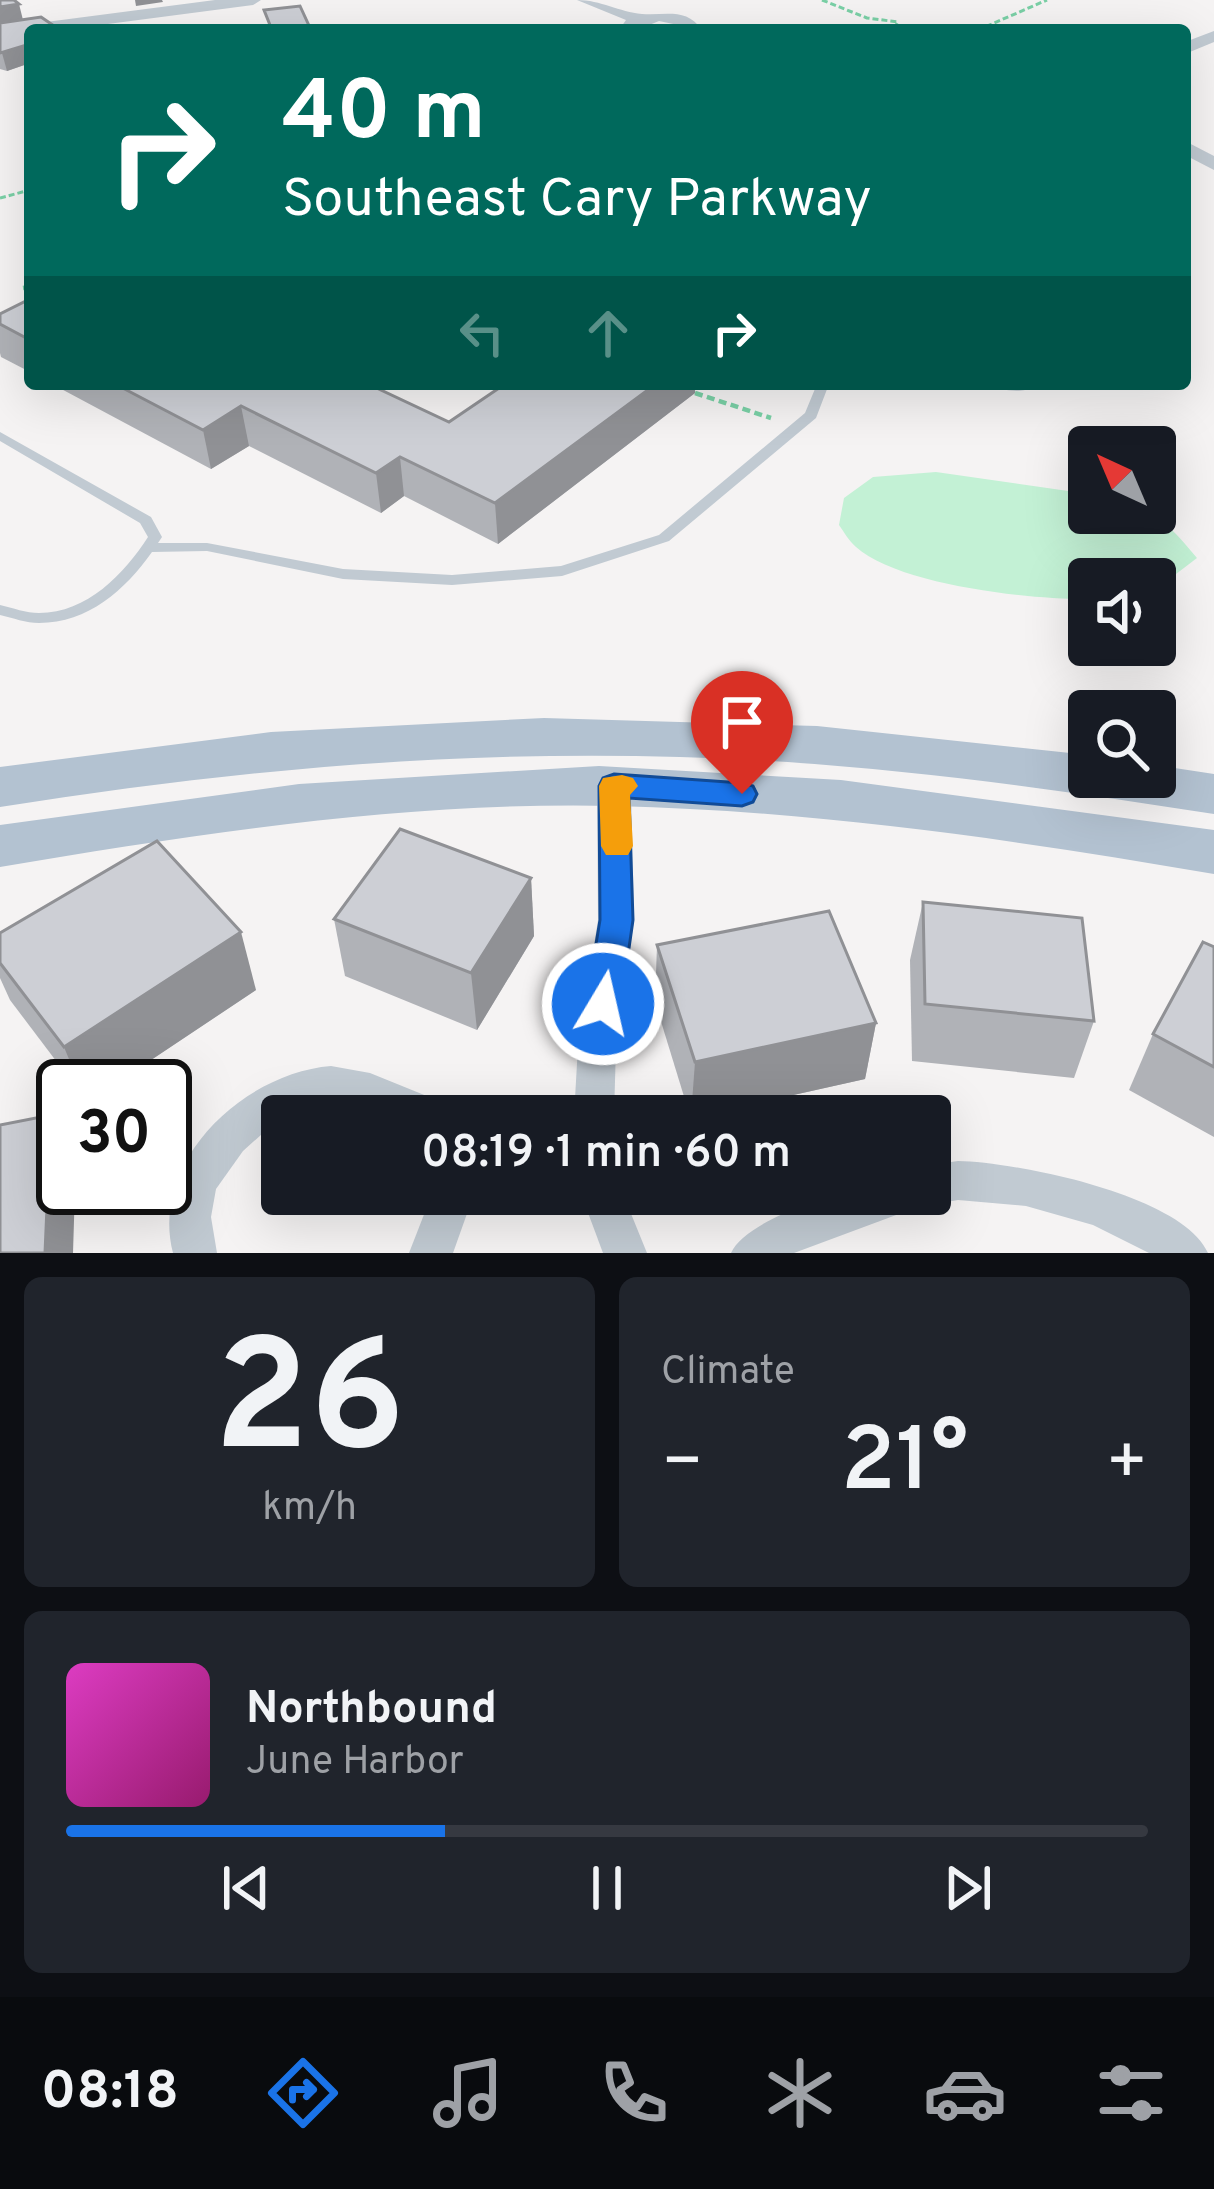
<!DOCTYPE html>
<meta charset="utf-8">
<style>
:root{--surface:#171b24;--page:#20242c;--text:#f1f3f6;--muted:#9ea1a6;--line:#363941;--accent:#1a73e8}
body{margin:0;font-family:Overpass,sans-serif;background:var(--page);color:var(--text);height:100vh;display:flex;flex-direction:column;font-size:45px;white-space:nowrap}
*{box-sizing:border-box;margin:0}
p{font-size:39px;color:var(--muted)}
.icon{flex:none;width:66px;height:66px;fill:none;stroke:currentColor;stroke-width:2;stroke-linecap:round;stroke-linejoin:round}
.map{position:relative;height:1253px;overflow:hidden}
.drawer{display:flex;flex-direction:column;gap:24px;padding:24px;background:#0d0f14;flex:1}
.drawer>*{flex:none}
.guide{position:absolute;left:24px;top:24px;width:1167px;height:366px;border-radius:12px;box-shadow:0 12px 48px #0002;background:#00695c;color:#fff;overflow:hidden}
.needle{width:78px;rotate:316deg}
.fabs{position:absolute;left:1068px;top:426px;display:grid;gap:24px}
.fabs a{display:grid;place-items:center;width:108px;height:108px;border-radius:12px;background:var(--surface);box-shadow:0 12px 48px #0002;font-size:60px}
.speed{position:absolute;left:36px;top:1059px;display:flex;gap:24px;font-size:60px;font-weight:700;text-align:center}
.speed>*{display:grid;place-content:center;width:156px;height:156px;border-radius:50%;background:var(--surface);box-shadow:0 12px 48px #0002;line-height:1}
.speed .limit{border:6px solid #111;border-radius:18px;background:#fff;color:#111}
.pin{position:absolute;display:grid;place-items:center;width:102px;height:102px;color:#fff;margin:-123px -51px;border-radius:50% 50% 50% 0;rotate:-45deg;box-shadow:0 0 12px #0007}
.pin .icon{rotate:45deg}
.me{position:absolute;width:132px;margin:-66px;rotate:9deg;stroke-linejoin:round;filter:drop-shadow(0 0 9px #0008)}
.turn{display:flex;align-items:center;gap:42px;height:252px;padding:0 60px;font-size:54px}
.turn .icon{width:156px;height:156px;stroke-width:2.5}
.turn b{display:block;font-size:84px;line-height:102px}
.lanes{display:flex;align-items:center;height:114px;padding:0 60px;background:#0003;justify-content:center;gap:60px;direction:ltr}
.lanes .off{opacity:.35}
.big{font-size:90px;font-weight:600;line-height:1.1}
.drawer .card{flex:1;display:flex;flex-direction:column;justify-content:center;gap:18px;min-width:0;padding:0 42px;border-radius:18px;background:var(--page)}
.drawer .dial{align-items:center;gap:0}
.dial b{font-size:156px;line-height:1}
.song{display:flex;align-items:center;gap:36px}
.cover{width:144px;height:144px;border-radius:18px;background:linear-gradient(135deg,hsl(310 70% 55%),hsl(320 70% 35%))}
.played{height:12px;border-radius:6px;background:linear-gradient(90deg,var(--accent) 35%,var(--line) 35%)}
.keys{display:flex;justify-content:space-around;direction:ltr}
.heat{display:flex;justify-content:space-between;align-items:center;font-size:66px;direction:ltr}
.drawer .tiles{flex:1;display:grid;gap:24px;grid-template-columns:1fr 1fr}
.card:last-child{grid-column:span 2}
.trip{position:absolute;left:261px;top:1095px;width:690px;height:120px;border-radius:12px;background:var(--surface);box-shadow:0 12px 48px #0002;font-weight:600;line-height:120px;text-align:center}
.tabs{display:flex;height:192px;justify-content:space-around;align-items:center;background:#090b0e;color:var(--muted)}
.tabs .icon{width:84px;height:84px}
.tabs .active{color:var(--accent)}
.tabs b{font-size:54px;color:var(--text)}
.map>svg:first-child{display:block}
.green{fill:#c3f1d5}
.lines{fill:none;stroke-linecap:round;stroke-linejoin:round}
.path-far1{stroke:#7ad0a6;stroke-width:3;stroke-dasharray:6 3;stroke-linecap:butt}
.path{stroke:#7ad0a6;stroke-width:4.5;stroke-dasharray:8 4.5;stroke-linecap:butt}
.service{fill:#c1cad2;fill-rule:evenodd}
.minor{fill:#c1cad2;fill-rule:evenodd}
.primary{fill:#b3c2d1;fill-rule:evenodd}
.wall{fill:#b0b2b7}
.shaded-wall{fill:#909195}
.building{fill:#cdcfd5;stroke:#909195;stroke-width:3}
.route{fill:#1a73e8;stroke:#114b97;stroke-width:3}
.slow{fill:#f59e0b}
</style>
<div class="map">
<svg width="1214" height="1253" viewBox="0 0 1214 1253">
<rect width="100%" height="100%" fill="#f5f3f3"/>
<path class="green" d="M936,472L1089,494V513C1153,513 1155,507 1197,558L1155,590V579H1089V599C1032,600 898,585 856,547C849,541 844,532 839,525L844,498L873,477Z"/>
<g class="lines">
<g class="path-far1">
<path d="M822,0L867,18L898,22L893,30"/>
<path d="M978,30L1047,0"/>
<path d="M0,198L30,190"/>
</g>
<g class="path">
<path d="M23,288L30,287"/>
<path d="M695,393L771,418"/>
</g>
<g class="service">
<path d="M817,384H829L816,418L669,541L562,576L452,585L343,579L207,551L152,552C125,590 88,623 39,623C26,623 13,618 0,615V605C13,608 26,613 39,613C87,613 124,574 148,537L140,523L0,441V432L151,517L162,537L158,543H207L343,569L452,575L561,566L659,535L805,413Z"/>
<path d="M987,384H1030L1033,387C1023,394 997,390 987,384Z"/>
</g>
<g class="minor">
<path d="M215,0H261L253,5L62,30H30V34L0,38V28Z"/>
<path d="M577,0C601,0 619,12 642,14C665,16 686,7 702,30L659,21L637,30H619L626,20Z"/>
<path d="M1214,31V42L1185,54V42Z"/>
<path d="M1185,141L1214,156V170L1185,155Z"/>
<path d="M614,774L626,777L631,786L634,920L616,1046L614,1116H574L578,1046L598,920L597,786L602,777Z"/>
<path d="M331,1066L370,1073L444,1103L450,1116H388L331,1102L309,1103L282,1116L243,1151L216,1189L211,1217L217,1253H173C149,1161 244,1073 331,1066Z"/>
<path d="M958,1161C1016,1162 1183,1195 1208,1253H1149L1093,1225L1026,1206L958,1200L930,1205L918,1200L915,1208L794,1253H731C743,1225 814,1199 845,1194C872,1190 903,1194 930,1194V1165Z"/>
<path d="M432,1194H474L453,1253H409Z"/>
<path d="M581,1194H623L647,1253H603Z"/>
</g>
<g class="primary">
<path d="M544,718L817,726L1089,755V777H1155V765L1214,774V814C1037,786 860,762 680,757C452,750 226,771 0,807V767L271,732Z"/>
<path d="M599,766L841,780L1214,830V874C1016,840 817,811 616,806C413,801 200,833 0,867V825L299,784Z"/>
</g>
</g>
<g class="wall">
<path d="M0,0L23,20L30,30V63L7,71L0,69Z"/>
<path d="M30,299V372L1,357L0,353V314Z"/>
<path d="M52,384H368L449,422L695,393L498,544L404,496L381,513L249,446L211,469Z"/>
<path d="M531,878L534,936L477,1030L345,976L334,919Z"/>
<path d="M923,902L1094,1021L1074,1078L912,1061L910,960Z"/>
<path d="M0,933L256,990L112,1086H75L10,1000L0,978Z"/>
<path d="M657,945L876,1023L865,1079L699,1116H690L655,1002Z"/>
<path d="M1214,947V1137L1129,1090L1153,1034Z"/>
</g>
<g class="shaded-wall">
<path d="M135,0H162L163,2L136,6Z"/>
<path d="M19,4L23,20L0,24V7Z"/>
<path d="M30,44V63L7,71L2,53Z"/>
<path d="M656,384H695V393L498,544L495,503Z"/>
<path d="M241,406L249,446L211,469L203,430Z"/>
<path d="M400,457L404,496L381,513L376,473Z"/>
<path d="M531,878L534,936L477,1030L471,973Z"/>
<path d="M241,932L256,990L112,1086H80L64,1047Z"/>
<path d="M876,1023L865,1079L699,1116H691L695,1062Z"/>
<path d="M51,1115L63,1142V1188H75L73,1253H45Z"/>
</g>
<g class="building">
<path d="M0,0H14L19,4L0,7Z"/>
<path d="M300,6L311,30H272L264,10Z"/>
<path d="M41,17L60,30H30V44L0,53V23Z"/>
<path d="M30,299V340L0,324V314Z"/>
<path d="M115,384H368L449,422L505,384H656L495,503L400,457L376,473L241,406L203,430Z"/>
<path d="M400,829L531,878L471,973L334,919Z"/>
<path d="M157,841L241,932L64,1047L0,963V933Z"/>
<path d="M923,902L1082,918L1094,1021L925,1004Z"/>
<path d="M829,911L876,1023L695,1062L657,945Z"/>
<path d="M1203,942L1214,947V1067L1153,1034Z"/>
<path d="M51,1115L45,1253H0V1125Z"/>
</g>
<path class="route" d="M614,774L742,783L753,786L757,794L753,802L742,806L629,798L633,920L621,1004L616,1014L603,1019L591,1014L586,1004L600,920L599,786L603,778Z"/>
<path class="slow" d="M622,775L633,778L638,786L630,795L633,846L628,855H606L601,846L599,786L603,778Z"/>
</svg>
<div class="fabs">
<a><svg class="needle" viewBox="-14 -14 28 28"><path d="M0-13l5 13h-10z" fill="#e53935"/><path d="M0 13l5-13h-10z" fill="#9ea1a6"/></svg></a>
<a><svg class="icon" aria-label="sound" viewBox="0 0 24 24"><path d="M4 9h4l5-4v14l-5-4H4zM17 9q2 3 0 6"/></svg></a>
<a><svg class="icon" aria-label="search" viewBox="0 0 24 24"><circle cx="10" cy="10" r="6"/><path d="M15 15l6 6"/></svg></a>
</div>
<div class="speed"><div class="limit">30</div></div>
<div class="pin" style="left:742px;top:794px;background:#d93025"><svg class="icon" aria-label="arrive" viewBox="0 0 24 24"><path d="M6 21V4h12l-3 4 3 4H6"/></svg></div>
<svg class="me" style="left:603px;top:1004px" viewBox="-20 -20 40 40"><circle r="17" fill="#1a73e8" stroke="#fff" stroke-width="3"/><path d="M0-11L8 9 0 5-8 9z" fill="#fff"/></svg>
<div class="trip">08:19 · 1 min · 60 m</div>
<div class="guide">
<div class="turn"><svg class="icon" aria-label="right" viewBox="0 0 24 24"><path d="M7 20v-9h11M14 6l5 5-5 5"/></svg><div><b>40 m</b>Southeast Cary Parkway</div></div>
<div class="lanes"><svg class="icon off" aria-label="left" viewBox="0 0 24 24"><path d="M17 20v-9H6M10 6l-5 5 5 5"/></svg><svg class="icon off" aria-label="ahead" viewBox="0 0 24 24"><path d="M12 20V5M6 11l6-6 6 6"/></svg><svg class="icon" aria-label="right" viewBox="0 0 24 24"><path d="M7 20v-9h11M14 6l5 5-5 5"/></svg></div>
</div>
</div>
<section class="drawer">
<div class="tiles">
<div class="card dial"><b>26</b><p>km/h</p></div>
<div class="card"><p>Climate</p>
<div class="heat"><a>−</a><b class="big">21°</b><a>+</a></div>
</div>
<div class="card">
<div class="song"><i class="cover"></i><div><b>Northbound</b><p>June Harbor</p></div></div>
<div class="played"></div>
<div class="keys"><svg class="icon" aria-label="previous" viewBox="0 0 24 24"><path d="M18 5L8 12l10 7zM5 5v14"/></svg><svg class="icon" aria-label="pause" viewBox="0 0 24 24"><path d="M8 5v14M16 5v14"/></svg><svg class="icon" aria-label="next" viewBox="0 0 24 24"><path d="M6 5l10 7-10 7zM19 5v14"/></svg></div>
</div>
</div>
</section>
<nav class="tabs">
<b>08:18</b>
<svg class="icon active" aria-label="directions" viewBox="0 0 24 24"><path d="M12 3l9 9-9 9-9-9zM9 14v-3h6M13 9l2 2-2 2"/></svg>
<svg class="icon" aria-label="music" viewBox="0 0 24 24"><path d="M9 18V5l10-2v13"/><circle cx="6" cy="18" r="3"/><circle cx="16" cy="16" r="3"/></svg>
<svg class="icon" aria-label="phone" viewBox="0 0 24 24"><path d="M5 4h4l2 5-3 2q2 4 5 5l2-3 5 2v4C11 20 4 13 5 4z"/></svg>
<svg class="icon" aria-label="climate" viewBox="0 0 24 24"><path d="M12 3v18M4 7l16 10M4 17L20 7"/></svg>
<svg class="icon" aria-label="car" viewBox="0 0 24 24"><path d="M5 17H2v-5l4-1 3-4h7l3 4 3 1v5h-3M9 17h6M6 11h13"/><circle cx="7" cy="17" r="2"/><circle cx="17" cy="17" r="2"/></svg>
<svg class="icon" aria-label="filters" viewBox="0 0 24 24"><path d="M4 7h16M4 17h16"/><circle cx="9" cy="7" r="2"/><circle cx="15" cy="17" r="2"/></svg>
</nav>
